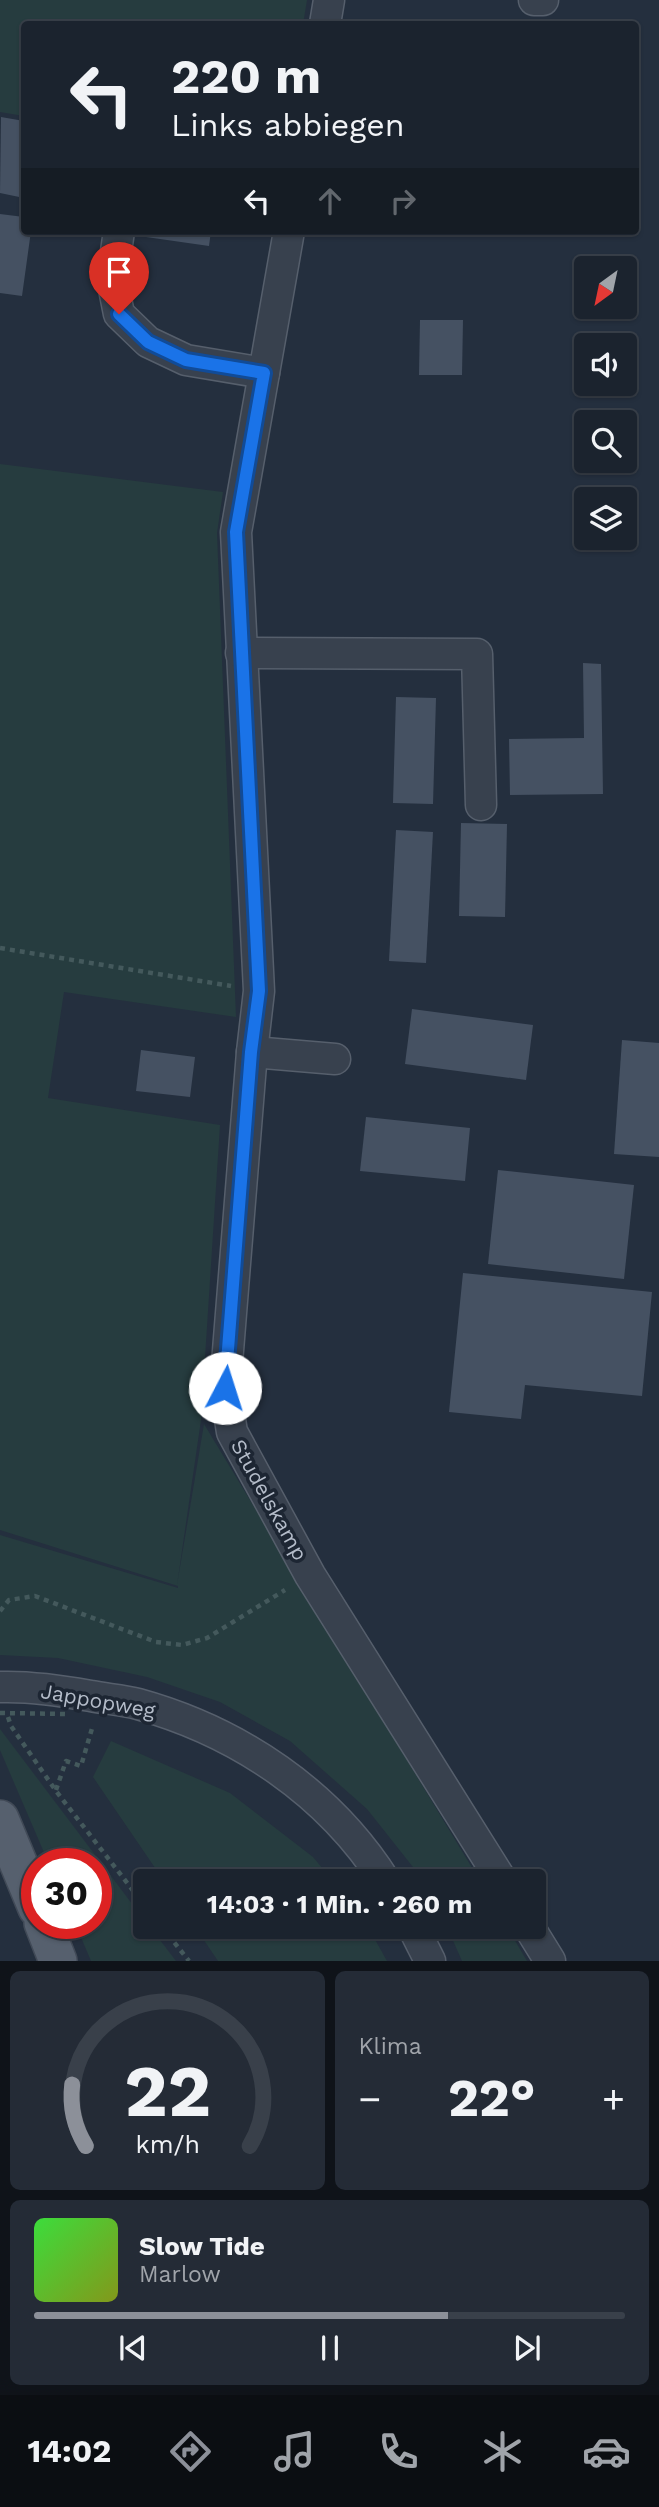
<!DOCTYPE html>
<html lang="de">
<meta charset="utf-8">
<style>
:root{--surface:#1b232e;--page:#242b36;--text:#f1f3f6;--muted:#a0a4aa;--line:#39404a;--accent:#8c9099}
body{margin:0;font-family:"Work Sans",sans-serif;background:var(--page);color:var(--text);height:100vh;display:flex;flex-direction:column;font-size:26px;white-space:nowrap}
*{box-sizing:border-box;margin:0}
p{font-size:23px;color:var(--muted)}
.icon{flex:none;width:38px;height:38px;fill:none;stroke:currentColor;stroke-width:2;stroke-linecap:round;stroke-linejoin:round}
.map{position:relative;height:1961px;overflow:hidden}
.details{display:flex;flex-direction:column;gap:10px;padding:10px;background:#0f1319;flex:1}
.details>*{flex:none}
.banner{position:absolute;left:21px;top:21px;width:618px;height:214px;border-radius:7px;box-shadow:0 2px 5px #0004,0 0 0 2px var(--line);background:#1b232e;color:var(--text);overflow:hidden}
.needle{width:46px;rotate:213deg}
.tools{position:absolute;left:574px;top:256px;display:grid;gap:14px}
.tools a{display:grid;place-items:center;width:63px;height:63px;border-radius:7px;background:var(--surface);box-shadow:0 2px 5px #0004,0 0 0 2px var(--line);font-size:35px}
.speed{position:absolute;left:21px;top:1848px;display:flex;gap:14px;font-size:35px;font-weight:700;text-align:center}
.speed>*{display:grid;place-content:center;width:91px;height:91px;border-radius:50%;background:var(--surface);box-shadow:0 2px 5px #0004,0 0 0 2px var(--line);line-height:1}
.speed .limit{border:10px solid #d22;background:#fff;color:#111}
.pin{position:absolute;display:grid;place-items:center;width:60px;height:60px;color:#fff;margin:-72px -30px;border-radius:50% 50% 50% 0;rotate:-45deg;box-shadow:0 0 7px #0007}
.pin .icon{rotate:45deg}
.me{position:absolute;width:77px;margin:-38px;rotate:5deg;stroke-linejoin:round;filter:drop-shadow(0 0 5px #0008)}
.turn{display:flex;align-items:center;gap:24px;height:147px;padding:0 35px;font-size:32px}
.turn .icon{width:91px;height:91px;stroke-width:2.5}
.turn b{display:block;font-size:49px;line-height:60px}
.lanes{display:flex;align-items:center;height:66px;padding:0 35px;background:#0003;justify-content:center;gap:35px;direction:ltr}
.lanes .off{opacity:.35}
.big{font-size:52px;font-weight:700;line-height:1.1}
.details .tile{flex:1;display:flex;flex-direction:column;justify-content:center;gap:10px;min-width:0;padding:0 24px;border-radius:10px;background:var(--page)}
.details .dial{align-items:center;gap:0}
.dial svg{height:182px;overflow:visible;fill:none;stroke:var(--line);stroke-width:7;stroke-linecap:round;text-anchor:middle}
.dial text{fill:var(--text);stroke:none}
.song{display:flex;align-items:center;gap:21px}
.cover{width:84px;height:84px;border-radius:10px;background:linear-gradient(135deg,hsl(120 70% 55%),hsl(70 70% 35%))}
.played{height:7px;border-radius:4px;background:linear-gradient(90deg,var(--accent) 70%,var(--line) 70%)}
.keys{display:flex;justify-content:space-around;direction:ltr}
.heat{display:flex;justify-content:space-between;align-items:center;font-size:38px;direction:ltr}
.details .tiles{flex:1;display:grid;gap:10px;grid-template-columns:1fr 1fr}
.tile:last-child{grid-column:span 2}
.trip{position:absolute;left:133px;top:1869px;width:413px;height:70px;border-radius:7px;background:var(--surface);box-shadow:0 2px 5px #0004,0 0 0 2px var(--line);font-weight:700;line-height:70px;text-align:center}
.tabs{display:flex;height:112px;justify-content:space-around;align-items:center;background:#0b0e12;color:var(--muted)}
.tabs .icon{width:49px;height:49px}
.tabs .on{color:var(--accent)}
.tabs b{font-size:32px;color:var(--text)}
.map>svg:first-child{display:block}
.green{fill:#263c3f}
.building{fill:#455162}
.lines{fill:none;stroke-linecap:round;stroke-linejoin:round}
.minor-casing{stroke:#565f6c;stroke-width:33}
.major-casing{stroke:#414a57;stroke-width:40}
.path{stroke:#44595c;stroke-width:4.5;stroke-dasharray:5 5;stroke-linecap:butt}
.minor{stroke:#38414e;stroke-width:30}
.major{stroke:#56606e;stroke-width:37}
.path-bridge{stroke:#44595c;stroke-width:4.5;stroke-dasharray:5 5;stroke-linecap:butt}
.route-casing{stroke:#114b97;stroke-width:18}
.route{stroke:#1a73e8;stroke-width:12}
.labels{text-anchor:middle;stroke-width:7;stroke-linejoin:round;paint-order:stroke}
.street-label{font-size:21px;fill:#b4bcc9;stroke:#1d2633}
</style>
<div class="map">
<svg width="659" height="1961" viewBox="0 0 659 1961">
<rect width="100%" height="100%" fill="#242f3e"/>
<g class="green">
<path d="M0,0H307L303,24H24V116L0,112Z"/>
<path d="M0,464L223,492L217,533L236,1017L64,992L48,1098L220,1125L201,1420L177,1585L204,1424L480,1881H424L367,1809L290,1741L220,1702L147,1677L58,1658L0,1655V1535L178,1588V1586L0,1530Z"/>
<path d="M0,1729L145,1921V1927H150L176,1961H91L75,1923H96V1864H49L0,1750Z"/>
<path d="M111,1741L230,1793L313,1857L333,1881H164L93,1777Z"/>
<path d="M195,1927H368L387,1961H218Z"/>
<path d="M447,1927H507L527,1961H462Z"/>
</g>
<g class="building">
<path d="M1,117L24,121V198L0,193Z"/>
<path d="M0,214L24,217V231H31L22,296L0,293Z"/>
<path d="M140,231H211L209,246L139,236Z"/>
<path d="M420,320H463L462,375H419Z"/>
<path d="M583,663L601,664L603,794L510,795L509,739L584,738Z"/>
<path d="M396,697L436,698L433,804L393,803Z"/>
<path d="M461,823L507,824L505,917L459,916Z"/>
<path d="M396,830L433,832L426,963L389,961Z"/>
<path d="M412,1009L533,1025L526,1080L405,1064Z"/>
<path d="M622,1040L659,1043V1157L614,1154Z"/>
<path d="M141,1050L195,1057L190,1097L136,1091Z"/>
<path d="M366,1117L470,1128L465,1181L360,1171Z"/>
<path d="M498,1170L634,1185L624,1279L488,1264Z"/>
<path d="M463,1273L652,1292L642,1396L525,1385L521,1419L449,1412Z"/>
</g>
<g class="lines">
<defs>
<g id="minor">
<path d="M534,0H543"/>
<path d="M325,24L329,0"/>
<path d="M119,231L112,279L119,314L148,342L186,360L264,373"/>
<path d="M289,231L236,532L259,991L252,1052L225,1388L232,1432L310,1575L502,1881"/>
<path d="M241,653L477,654L481,805"/>
<path d="M252,1052L335,1059"/>
<path d="M0,1687C30,1686 61,1691 91,1696C106,1699 123,1700 138,1704C239,1732 329,1793 385,1881"/>
<path d="M413,1927L430,1961"/>
<path d="M529,1927L550,1961"/>
</g>
<g id="major">
<path d="M0,1819L37,1908"/>
<path d="M43,1923L58,1961"/>
</g>
</defs>
<use href="#minor" class="minor-casing"/>
<use href="#major" class="major-casing"/>
<g class="path">
<path d="M0,948L231,986"/>
<path d="M0,1611L9,1600L35,1596L156,1642L182,1645L207,1638L285,1590"/>
<path d="M8,1717L11,1726L56,1791L145,1906"/>
<path d="M56,1790L66,1761L81,1766L93,1725"/>
<path d="M162,1927L189,1961"/>
</g>
<use href="#minor" class="minor"/>
<use href="#major" class="major"/>
<path class="path-bridge" d="M0,1713L67,1714"/>
</g>
<g class="lines">
<defs>
<path id="route" d="M119,314L148,342L186,360L264,373L236,532L259,991L251,1052L225,1388"/>
</defs>
<use href="#route" class="route-casing"/>
<use href="#route" class="route"/>
</g>
<g class="labels">
<g class="street-label">
<text transform="translate(269 1500) rotate(61)" y="7">Studelskamp</text>
<text transform="translate(98 1701) rotate(10)" y="7">Jappopweg</text>
</g>
</g>
</svg>
<div class="tools">
<a><svg class="needle" viewBox="-14 -14 28 28"><path d="M0-13l5 13h-10z" fill="#e53935"/><path d="M0 13l5-13h-10z" fill="#a0a4aa"/></svg></a>
<a><svg class="icon" aria-label="sound" viewBox="0 0 24 24"><path d="M4 9h4l5-4v14l-5-4H4zM17 9q2 3 0 6"/></svg></a>
<a><svg class="icon" aria-label="search" viewBox="0 0 24 24"><circle cx="10" cy="10" r="6"/><path d="M15 15l6 6"/></svg></a>
<a><svg class="icon" aria-label="layers" viewBox="0 0 24 24"><path d="M12 4l9 5-9 5-9-5zM3 14l9 5 9-5"/></svg></a>
</div>
<div class="speed"><div class="limit">30</div></div>
<div class="pin" style="left:119px;top:314px;background:#d93025"><svg class="icon" aria-label="arrive" viewBox="0 0 24 24"><path d="M6 21V4h12l-3 4 3 4H6"/></svg></div>
<svg class="me" style="left:225px;top:1388px" viewBox="-20 -20 40 40"><circle r="19" fill="#fff"/><path d="M0-13L10 11 0 6-10 11z" fill="#1a73e8"/></svg>
<div class="trip">14:03 · 1 Min. · 260 m</div>
<div class="banner">
<div class="turn"><svg class="icon" aria-label="left" viewBox="0 0 24 24"><path d="M17 20v-9H6M10 6l-5 5 5 5"/></svg><div><b>220 m</b>Links abbiegen</div></div>
<div class="lanes"><svg class="icon" aria-label="left" viewBox="0 0 24 24"><path d="M17 20v-9H6M10 6l-5 5 5 5"/></svg><svg class="icon off" aria-label="ahead" viewBox="0 0 24 24"><path d="M12 20V5M6 11l6-6 6 6"/></svg><svg class="icon off" aria-label="right" viewBox="0 0 24 24"><path d="M7 20v-9h11M14 6l5 5-5 5"/></svg></div>
</div>
</div>
<section class="details">
<div class="tiles">
<div class="tile dial"><svg viewBox="0 0 100 80">
<path d="M14 69A42 42 0 1 1 86 69"/>
<path d="M14 69A42 42 0 0 1 8 42" stroke="#8c9099"/>
<text x="50" y="56" font-size="32" font-weight="700">22</text>
<text x="50" y="72" font-size="11">km/h</text>
</svg></div>
<div class="tile"><p>Klima</p>
<div class="heat"><a>−</a><b class="big">22°</b><a>+</a></div>
</div>
<div class="tile">
<div class="song"><i class="cover"></i><div><b>Slow Tide</b><p>Marlow</p></div></div>
<div class="played"></div>
<div class="keys"><svg class="icon" aria-label="previous" viewBox="0 0 24 24"><path d="M18 5L8 12l10 7zM5 5v14"/></svg><svg class="icon" aria-label="pause" viewBox="0 0 24 24"><path d="M8 5v14M16 5v14"/></svg><svg class="icon" aria-label="next" viewBox="0 0 24 24"><path d="M6 5l10 7-10 7zM19 5v14"/></svg></div>
</div>
</div>
</section>
<nav class="tabs">
<b>14:02</b>
<svg class="icon on" aria-label="directions" viewBox="0 0 24 24"><path d="M12 3l9 9-9 9-9-9zM9 14v-3h6M13 9l2 2-2 2"/></svg>
<svg class="icon" aria-label="music" viewBox="0 0 24 24"><path d="M9 18V5l10-2v13"/><circle cx="6" cy="18" r="3"/><circle cx="16" cy="16" r="3"/></svg>
<svg class="icon" aria-label="phone" viewBox="0 0 24 24"><path d="M5 4h4l2 5-3 2q2 4 5 5l2-3 5 2v4C11 20 4 13 5 4z"/></svg>
<svg class="icon" aria-label="climate" viewBox="0 0 24 24"><path d="M12 3v18M4 7l16 10M4 17L20 7"/></svg>
<svg class="icon" aria-label="car" viewBox="0 0 24 24"><path d="M5 17H2v-5l4-1 3-4h7l3 4 3 1v5h-3M9 17h6M6 11h13"/><circle cx="7" cy="17" r="2"/><circle cx="17" cy="17" r="2"/></svg>
</nav>
